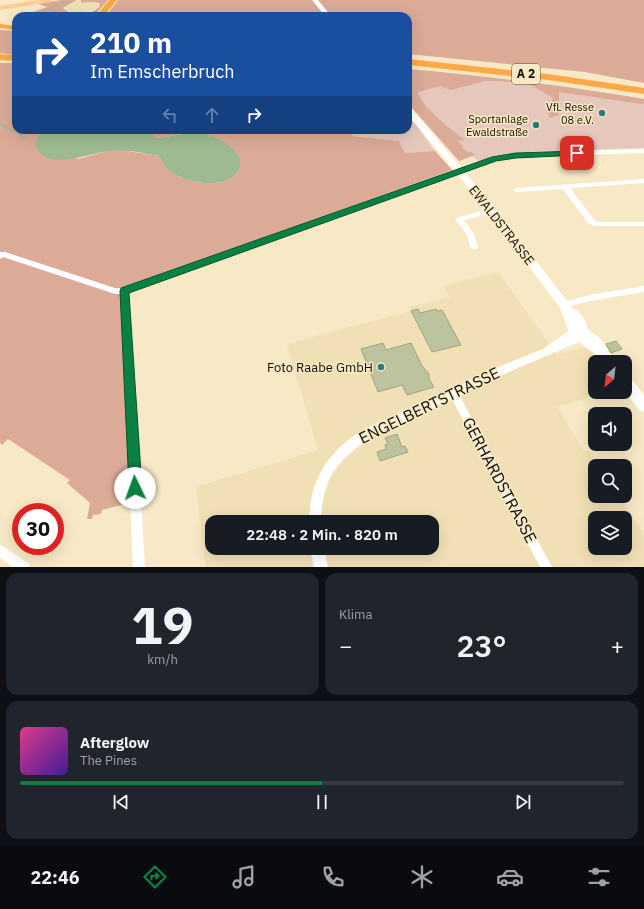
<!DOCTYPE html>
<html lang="de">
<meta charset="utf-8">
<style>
:root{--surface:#171b24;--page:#20242c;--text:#f1f3f6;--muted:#9ea1a6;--line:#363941;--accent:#0b8043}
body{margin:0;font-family:"IBM Plex Sans",sans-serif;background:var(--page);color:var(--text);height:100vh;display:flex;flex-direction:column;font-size:15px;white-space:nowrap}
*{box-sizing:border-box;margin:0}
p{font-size:13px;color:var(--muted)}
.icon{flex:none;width:22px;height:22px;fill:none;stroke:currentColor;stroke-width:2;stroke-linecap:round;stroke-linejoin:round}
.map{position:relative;height:567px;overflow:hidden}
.details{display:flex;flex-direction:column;gap:6px;padding:6px;background:#0d0f14;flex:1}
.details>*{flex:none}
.hud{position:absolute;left:12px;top:12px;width:400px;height:122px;border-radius:12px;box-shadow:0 4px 16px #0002;background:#1a4fa0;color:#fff;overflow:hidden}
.needle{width:26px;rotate:208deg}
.tools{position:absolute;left:588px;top:355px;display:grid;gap:8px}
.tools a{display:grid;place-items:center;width:44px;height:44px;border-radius:8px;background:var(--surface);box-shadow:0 4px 16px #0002;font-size:20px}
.speed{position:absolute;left:12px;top:503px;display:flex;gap:8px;font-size:20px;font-weight:700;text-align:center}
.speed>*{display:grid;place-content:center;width:52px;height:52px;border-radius:50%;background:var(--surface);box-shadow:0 4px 16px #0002;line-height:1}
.speed .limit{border:6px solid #d22;background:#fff;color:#111}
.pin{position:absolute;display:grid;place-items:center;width:34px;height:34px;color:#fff;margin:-17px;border-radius:8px;box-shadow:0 2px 6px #0006}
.me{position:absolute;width:44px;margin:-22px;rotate:357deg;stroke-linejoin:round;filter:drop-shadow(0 0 3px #0008)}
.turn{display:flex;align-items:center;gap:14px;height:84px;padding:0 12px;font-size:18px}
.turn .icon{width:52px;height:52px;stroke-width:2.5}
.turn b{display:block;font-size:28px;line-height:34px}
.lanes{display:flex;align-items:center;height:38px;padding:0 12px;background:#0003;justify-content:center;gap:20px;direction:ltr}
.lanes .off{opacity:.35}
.big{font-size:30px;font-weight:600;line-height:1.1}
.details .card{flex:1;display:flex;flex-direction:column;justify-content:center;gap:6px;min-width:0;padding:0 14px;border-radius:12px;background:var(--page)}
.details .dial{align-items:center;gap:0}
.dial b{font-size:52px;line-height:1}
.song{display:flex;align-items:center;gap:12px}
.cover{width:48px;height:48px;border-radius:6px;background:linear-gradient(135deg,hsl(330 70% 55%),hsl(260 70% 35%))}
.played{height:4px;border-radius:2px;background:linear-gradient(90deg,var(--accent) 50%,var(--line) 50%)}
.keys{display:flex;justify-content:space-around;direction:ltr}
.heat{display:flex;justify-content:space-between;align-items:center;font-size:22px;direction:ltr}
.details .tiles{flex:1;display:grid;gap:6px;grid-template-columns:1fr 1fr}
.card:last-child{grid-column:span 2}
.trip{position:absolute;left:205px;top:515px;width:234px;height:40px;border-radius:12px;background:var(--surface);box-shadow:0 4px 16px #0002;font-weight:600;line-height:40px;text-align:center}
.dock{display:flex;height:64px;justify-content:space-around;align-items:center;background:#090b0e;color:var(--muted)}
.dock .icon{width:28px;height:28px}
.dock .current{color:var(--accent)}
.dock b{font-size:18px;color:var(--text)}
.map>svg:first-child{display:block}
.built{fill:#f1e0b5;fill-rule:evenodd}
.green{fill:#e6c7bb}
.forest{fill:#dbab98}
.water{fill:#9eba93}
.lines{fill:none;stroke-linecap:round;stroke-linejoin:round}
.stream-far1{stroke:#9eba93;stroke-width:1}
.stream{stroke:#9eba93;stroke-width:1.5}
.building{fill:#bec39f;stroke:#a0a581}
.minor{fill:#fff;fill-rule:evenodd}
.tertiary{fill:#fff;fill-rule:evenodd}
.secondary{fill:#fff;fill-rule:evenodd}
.primary{fill:#fecb91;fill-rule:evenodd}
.motorway{fill:#fda948;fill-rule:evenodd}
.route{fill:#0b8043;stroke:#07532c}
.poi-dot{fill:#2e7680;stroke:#f7e9c5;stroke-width:1.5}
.labels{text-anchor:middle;stroke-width:3;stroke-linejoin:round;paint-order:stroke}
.far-poi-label{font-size:11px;fill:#120d03;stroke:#f7e9c5;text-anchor:end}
.shield{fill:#f7e9c5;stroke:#574f3d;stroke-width:1}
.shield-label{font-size:12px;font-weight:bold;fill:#120d03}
.street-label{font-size:13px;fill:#120d03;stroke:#f7e9c5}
.poi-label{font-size:13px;fill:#120d03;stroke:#f7e9c5;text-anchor:end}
.near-street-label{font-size:16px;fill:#120d03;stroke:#f7e9c5}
</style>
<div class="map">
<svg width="644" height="567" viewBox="0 0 644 567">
<rect width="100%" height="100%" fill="#f7e9c5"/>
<g class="built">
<path d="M78,0H81L80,3L93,2L100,5L95,9L80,13L71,12L66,8Z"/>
<path d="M498,272L557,355L581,347L592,351L601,362H595V392H607L557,407L584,451L589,450L599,466H595V496H619L644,535V567H206L196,487L318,450L287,345L308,338L411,311L409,307L450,297L443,286ZM595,518H625V548H595ZM212,522H432V548H212Z"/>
</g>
<g class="green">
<path d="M408,69L555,85L644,99V148L522,152L478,161L472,156L459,161L408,103Z"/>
<path d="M414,122L435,151L405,153L399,141L353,136L349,130H408V123Z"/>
</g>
<g class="forest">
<path d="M61,0H77L63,8C72,17 91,16 100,6L99,3L90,2L81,3V0H108L94,16H22L47,7L38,4L20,7Z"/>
<path d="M118,0H644V83L585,72L408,54V16H106Z"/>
<path d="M0,30L16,31V55L0,53Z"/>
<path d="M0,63H16V130H45L39,135L78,159L108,151L121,150L159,156C162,160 165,169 169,171C184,182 224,191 237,173C250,155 221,138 207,134C191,130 172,137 155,138L149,130H349L353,136L399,141L405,153L435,151L452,170L123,288L129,503L102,510L101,514L93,515L92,519H87L90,503L67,483L70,480L8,439L2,445L0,443Z"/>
<path d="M408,69C487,76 566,86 644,99V103L642,104L559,92V115L550,118L547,111L553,98L531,85L500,81H485L451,90L440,86L418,92C419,105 454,132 465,140H457L463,146L461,147L468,152H471L475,155L459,161L408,103Z"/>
</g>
<path class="water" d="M45,130H149L156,138C172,137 191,130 207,134C221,138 251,155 237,173C223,191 184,182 169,171C165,169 162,160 159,156C142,153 126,149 110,151C89,153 43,174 35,143L39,135Z"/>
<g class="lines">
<path class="stream-far1" d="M32,16L70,0"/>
<path class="stream" d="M0,124L26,138"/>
</g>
<g class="building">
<path d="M418,309L420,313L436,309L437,311L442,310L461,345L432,352L411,311Z"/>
<path d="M616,341L622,349L611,353L606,344Z"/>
<path d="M383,343L386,350L411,343L422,366L429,374V379L434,387L407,395L402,385L378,392L361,349Z"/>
<path d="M397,434L402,447L405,446L408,452L380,461L377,452L386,449L385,445L388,444L385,438Z"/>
</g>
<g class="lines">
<g class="minor">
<path d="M644,149V153L516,157L496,161L129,293L145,567H133L121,294H115L3,257L0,259V252H5L115,288H125L493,158L516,153Z"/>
<path d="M644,179V183L570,188L593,218L597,222H644V226H593L587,222L563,189L516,192L513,190L516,188Z"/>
<path d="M492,209H494L495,211L494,213L464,220L474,234L478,247L477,249H471L467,235L455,219L459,217Z"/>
<path d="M644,286V292L589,301L564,308L561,307L560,305L561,303L589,295Z"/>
<path d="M454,390L457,391L552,567H540L451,397L449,394L451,391Z"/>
<path d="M0,545L28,563L30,567H13L0,558Z"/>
</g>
<g class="tertiary">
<path d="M574,327L585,329L587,332L584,340L511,371L372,437C337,460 322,479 321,522H309C310,478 328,452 364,429L503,365L543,349Z"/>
<path d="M310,548H324L328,567H314Z"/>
</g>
<g class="secondary">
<path d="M312,0H318L331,16H325Z"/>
<path d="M408,108H411L489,201L568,302L572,309L578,310L586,322L587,329L599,337L616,362H603L600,358L570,335L560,308L483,205L408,115Z"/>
<path d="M625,375L630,377L644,395V412L639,410L625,391Z"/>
</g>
<path class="primary" d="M39,0H53L50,2L0,10V6Z"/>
<g class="motorway">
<path d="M109,0H117L104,16H96Z"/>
<path d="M0,24L16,26V30L0,28Z"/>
<path d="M0,54L16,55V61L0,60Z"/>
<path d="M408,59L548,74L644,88V94L548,80L408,65Z"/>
</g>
</g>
<path class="route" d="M577,151L579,152V155L516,158L496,161L129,293L142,488L140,492L135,494L131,492L129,488L120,291L121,288L492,157L516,153Z"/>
<g class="poi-dot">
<circle cx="602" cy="113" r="4"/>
<circle cx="536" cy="125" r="4"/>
<circle cx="381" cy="367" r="4"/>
</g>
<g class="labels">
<g class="far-poi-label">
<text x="594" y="111">VfL Resse<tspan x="594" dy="13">08 e.V.</tspan></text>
<text x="528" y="123">Sportanlage<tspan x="528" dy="13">Ewaldstraße</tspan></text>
</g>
<rect class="shield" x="512" y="64" width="28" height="20" rx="3"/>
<g class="shield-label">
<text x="526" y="78">A 2</text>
</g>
<g class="street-label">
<text transform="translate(502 225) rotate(52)" y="5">EWALDSTRASSE</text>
</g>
<g class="poi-label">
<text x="373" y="372">Foto Raabe GmbH</text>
</g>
<g class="near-street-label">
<text transform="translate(429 405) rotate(-26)" y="6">ENGELBERTSTRASSE</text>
<text transform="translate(500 480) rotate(62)" y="6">GERHARDSTRASSE</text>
</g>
</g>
</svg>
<div class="tools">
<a><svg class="needle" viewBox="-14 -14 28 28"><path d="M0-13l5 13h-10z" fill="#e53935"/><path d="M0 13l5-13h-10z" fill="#9ea1a6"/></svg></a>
<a><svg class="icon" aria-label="sound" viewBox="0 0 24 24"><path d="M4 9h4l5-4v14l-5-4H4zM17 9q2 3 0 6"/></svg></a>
<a><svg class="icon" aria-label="search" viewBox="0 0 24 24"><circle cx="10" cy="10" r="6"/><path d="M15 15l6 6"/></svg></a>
<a><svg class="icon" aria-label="layers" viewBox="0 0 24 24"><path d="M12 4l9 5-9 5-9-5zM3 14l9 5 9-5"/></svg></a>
</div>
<div class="speed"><div class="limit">30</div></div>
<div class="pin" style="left:577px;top:153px;background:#d93025"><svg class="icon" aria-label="arrive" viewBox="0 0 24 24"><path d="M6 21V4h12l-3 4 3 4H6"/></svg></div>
<svg class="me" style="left:135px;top:488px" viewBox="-20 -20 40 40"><circle r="19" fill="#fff"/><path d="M0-13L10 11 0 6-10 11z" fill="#0b8043"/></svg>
<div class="trip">22:48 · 2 Min. · 820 m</div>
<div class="hud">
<div class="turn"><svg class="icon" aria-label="right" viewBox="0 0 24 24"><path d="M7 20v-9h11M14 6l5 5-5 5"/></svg><div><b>210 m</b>Im Emscherbruch</div></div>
<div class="lanes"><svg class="icon off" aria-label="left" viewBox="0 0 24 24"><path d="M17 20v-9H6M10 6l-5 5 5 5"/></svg><svg class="icon off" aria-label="ahead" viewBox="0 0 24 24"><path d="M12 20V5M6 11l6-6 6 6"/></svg><svg class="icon" aria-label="right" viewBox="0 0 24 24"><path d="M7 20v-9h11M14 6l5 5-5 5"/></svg></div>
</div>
</div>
<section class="details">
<div class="tiles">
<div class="card dial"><b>19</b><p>km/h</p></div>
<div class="card"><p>Klima</p>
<div class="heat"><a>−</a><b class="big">23°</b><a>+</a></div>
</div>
<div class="card">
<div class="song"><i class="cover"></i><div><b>Afterglow</b><p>The Pines</p></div></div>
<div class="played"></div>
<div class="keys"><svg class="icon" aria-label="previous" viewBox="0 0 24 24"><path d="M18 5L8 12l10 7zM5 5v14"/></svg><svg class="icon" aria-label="pause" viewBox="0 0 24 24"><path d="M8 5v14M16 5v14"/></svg><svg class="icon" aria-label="next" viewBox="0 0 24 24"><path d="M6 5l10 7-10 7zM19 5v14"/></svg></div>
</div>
</div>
</section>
<nav class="dock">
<b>22:46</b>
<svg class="icon current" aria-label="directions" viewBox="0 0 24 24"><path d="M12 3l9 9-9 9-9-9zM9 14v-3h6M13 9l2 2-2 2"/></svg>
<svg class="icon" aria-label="music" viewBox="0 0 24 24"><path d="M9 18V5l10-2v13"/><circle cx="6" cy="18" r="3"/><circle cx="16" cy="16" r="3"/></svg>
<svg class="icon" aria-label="phone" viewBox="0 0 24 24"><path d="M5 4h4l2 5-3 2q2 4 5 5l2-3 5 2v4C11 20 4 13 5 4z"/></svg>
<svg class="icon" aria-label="climate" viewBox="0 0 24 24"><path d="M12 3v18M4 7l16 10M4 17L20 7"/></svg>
<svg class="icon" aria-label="car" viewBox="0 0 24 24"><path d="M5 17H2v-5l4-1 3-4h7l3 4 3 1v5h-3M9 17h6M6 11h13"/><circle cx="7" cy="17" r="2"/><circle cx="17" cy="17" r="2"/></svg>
<svg class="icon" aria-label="filters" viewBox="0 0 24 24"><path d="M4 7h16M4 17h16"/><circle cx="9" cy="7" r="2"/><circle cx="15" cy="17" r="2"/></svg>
</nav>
